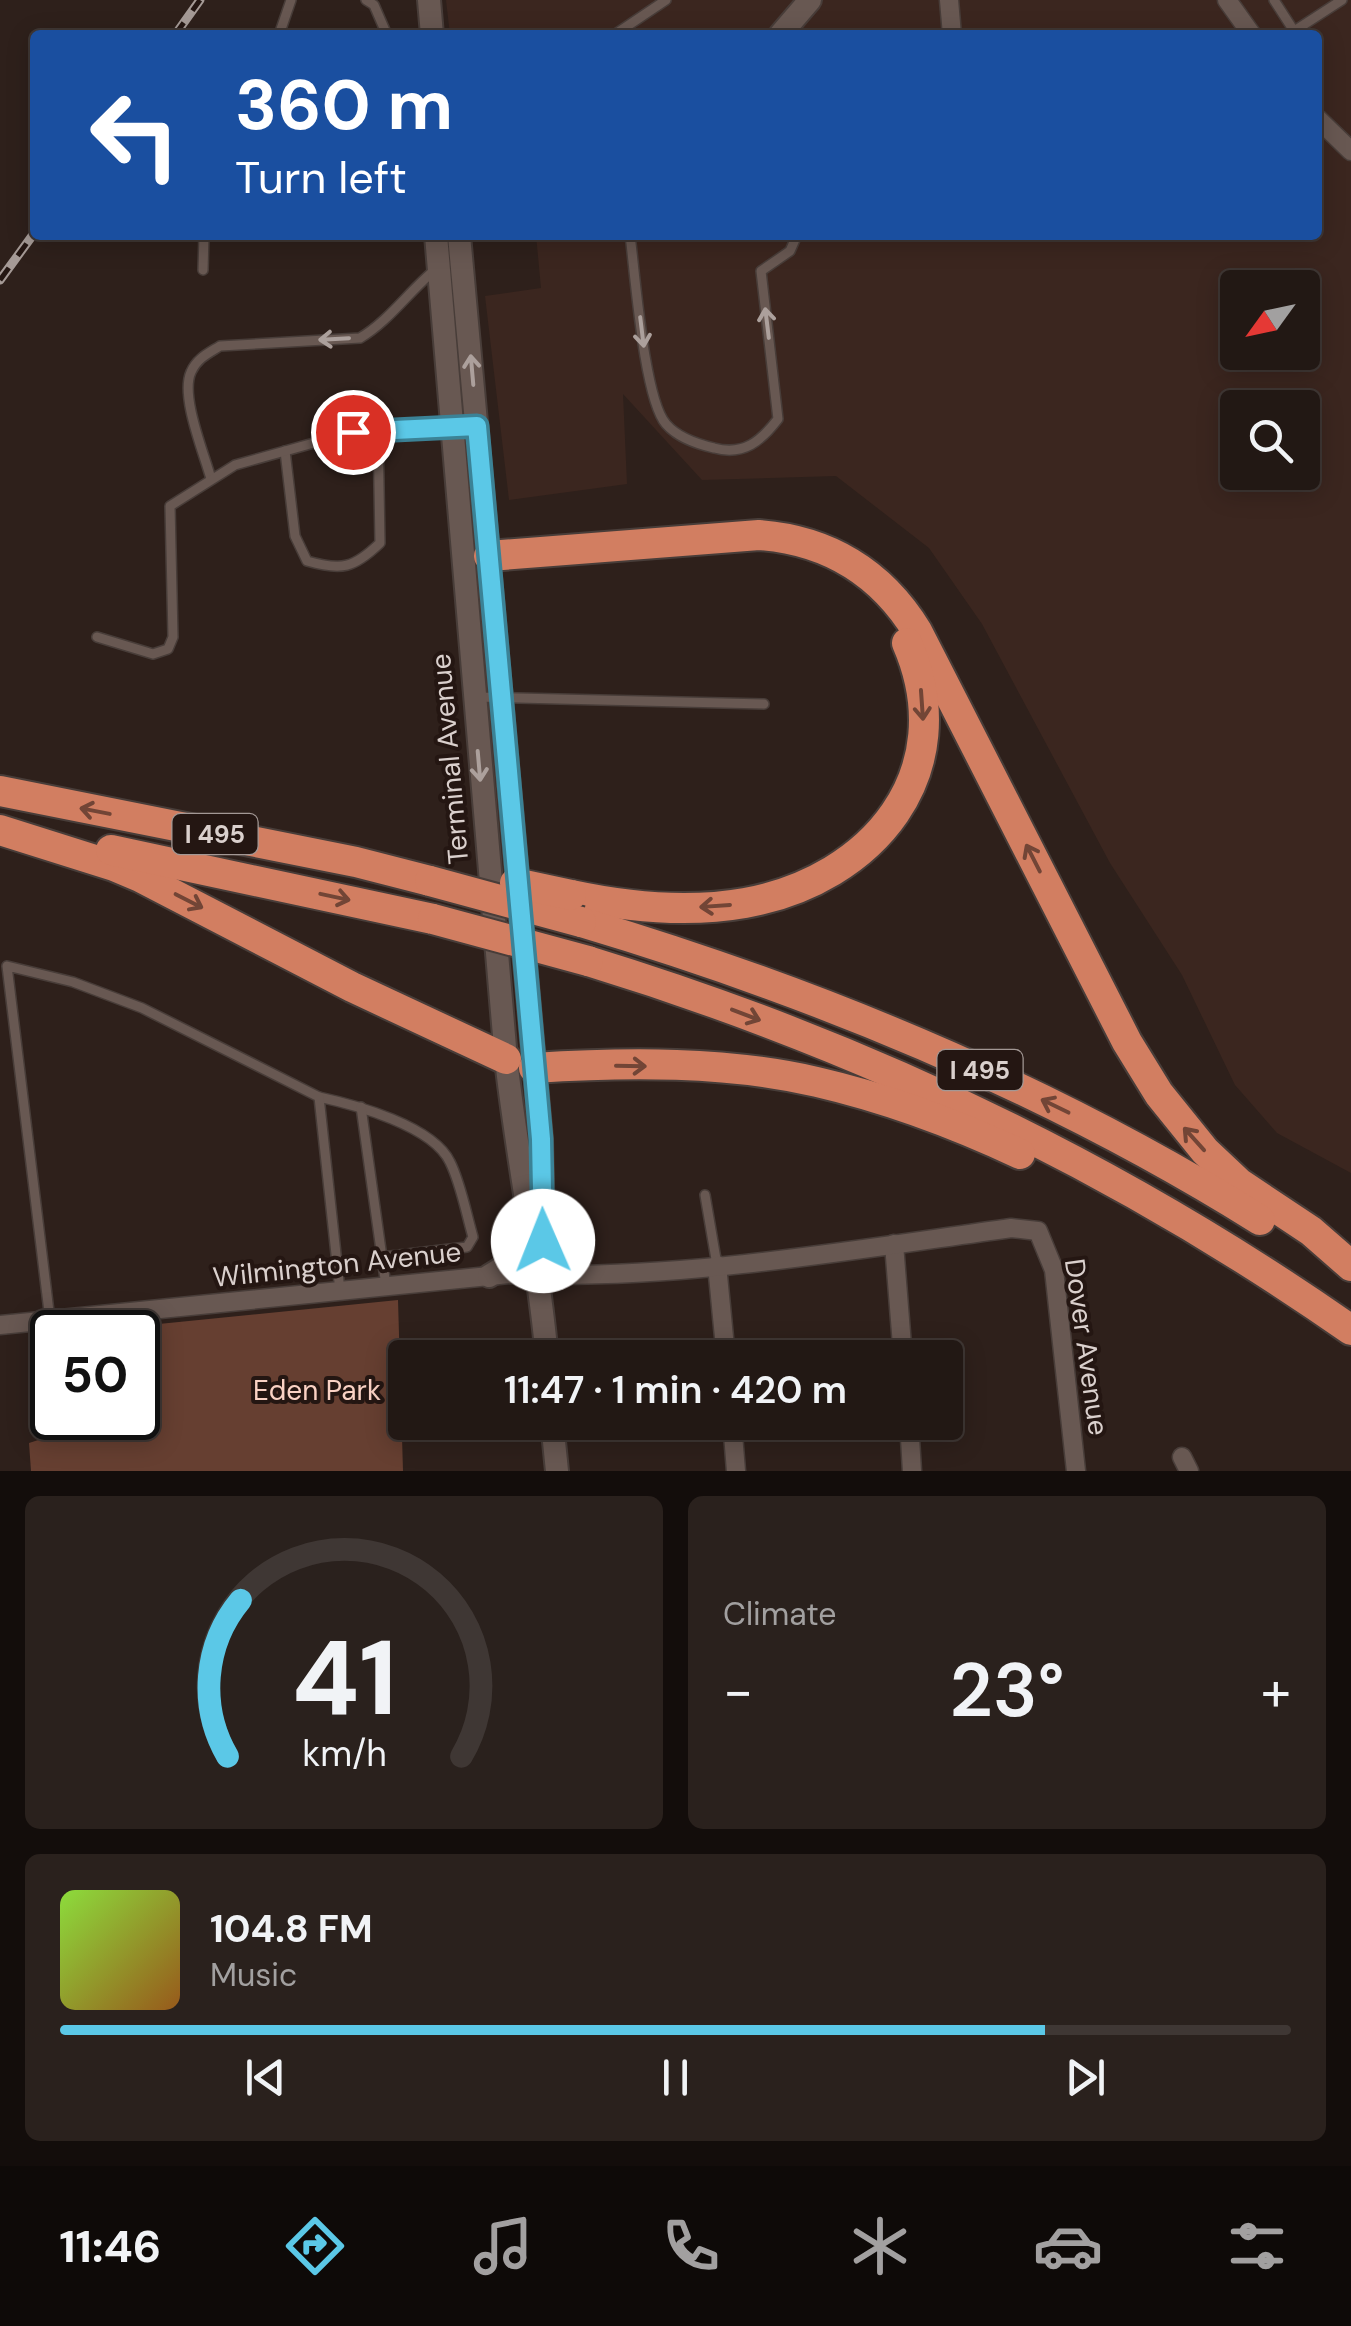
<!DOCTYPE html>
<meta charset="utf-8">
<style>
:root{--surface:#221814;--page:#2a211d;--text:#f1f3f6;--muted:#a2a0a0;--line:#3f3734;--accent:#5bc8e7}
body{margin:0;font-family:"DM Sans",sans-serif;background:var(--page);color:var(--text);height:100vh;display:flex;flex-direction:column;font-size:38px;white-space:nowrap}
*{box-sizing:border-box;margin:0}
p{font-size:32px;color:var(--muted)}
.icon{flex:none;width:55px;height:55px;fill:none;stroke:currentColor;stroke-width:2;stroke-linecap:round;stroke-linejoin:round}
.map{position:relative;height:1471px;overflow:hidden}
.sheet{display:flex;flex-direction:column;gap:25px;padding:25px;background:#130d0b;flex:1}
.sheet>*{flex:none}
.banner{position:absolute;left:30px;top:30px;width:1292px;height:210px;border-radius:10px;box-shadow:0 5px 25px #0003,0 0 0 2px var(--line);background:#1a4fa0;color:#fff;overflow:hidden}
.needle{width:65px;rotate:237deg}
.controls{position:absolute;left:1220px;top:270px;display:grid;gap:20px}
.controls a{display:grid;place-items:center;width:100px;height:100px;border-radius:10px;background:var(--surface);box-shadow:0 5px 25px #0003,0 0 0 2px var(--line);font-size:50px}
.speed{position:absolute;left:30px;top:1310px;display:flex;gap:20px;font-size:50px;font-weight:700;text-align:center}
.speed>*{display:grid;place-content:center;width:130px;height:130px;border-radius:50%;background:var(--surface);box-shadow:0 5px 25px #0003,0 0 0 2px var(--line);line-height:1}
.speed .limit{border:5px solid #111;border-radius:15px;background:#fff;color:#111}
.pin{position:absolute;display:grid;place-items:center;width:85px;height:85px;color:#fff;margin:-42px;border:5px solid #fff;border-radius:50%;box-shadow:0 2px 10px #0007}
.me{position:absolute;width:110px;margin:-55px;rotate:359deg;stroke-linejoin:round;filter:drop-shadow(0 0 8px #0008)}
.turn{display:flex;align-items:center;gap:35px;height:210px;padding:0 40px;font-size:45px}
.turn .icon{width:130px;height:130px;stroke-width:2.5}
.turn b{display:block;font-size:70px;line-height:85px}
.big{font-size:75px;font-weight:600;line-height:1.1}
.sheet .tile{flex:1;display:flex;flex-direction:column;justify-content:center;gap:15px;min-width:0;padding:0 35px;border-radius:15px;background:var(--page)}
.sheet .dial{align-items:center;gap:0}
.dial svg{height:260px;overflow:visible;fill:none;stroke:var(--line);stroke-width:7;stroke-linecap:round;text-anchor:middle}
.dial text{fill:var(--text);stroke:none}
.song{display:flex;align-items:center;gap:30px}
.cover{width:120px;height:120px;border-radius:15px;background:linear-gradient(135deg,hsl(90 70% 55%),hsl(30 70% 35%))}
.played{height:10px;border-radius:5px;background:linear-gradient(90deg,var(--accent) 80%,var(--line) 80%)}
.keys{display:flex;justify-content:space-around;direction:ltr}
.heat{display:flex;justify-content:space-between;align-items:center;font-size:55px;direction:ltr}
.sheet .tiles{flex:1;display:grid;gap:25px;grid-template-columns:1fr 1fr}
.tile:last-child{grid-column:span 2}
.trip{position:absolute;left:388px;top:1340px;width:575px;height:100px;border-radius:10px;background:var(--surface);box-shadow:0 5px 25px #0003,0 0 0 2px var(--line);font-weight:600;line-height:100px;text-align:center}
.dock{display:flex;height:160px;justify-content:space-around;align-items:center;background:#0e0a08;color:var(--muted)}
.dock .icon{width:70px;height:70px}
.dock .active{color:var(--accent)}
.dock b{font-size:45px;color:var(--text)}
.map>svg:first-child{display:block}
.built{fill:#3b261f;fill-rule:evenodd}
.green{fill:#663f31}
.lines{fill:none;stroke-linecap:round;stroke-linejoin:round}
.lane-casing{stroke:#483d39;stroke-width:12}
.street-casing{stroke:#483d39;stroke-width:21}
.secondary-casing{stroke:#483d39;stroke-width:26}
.highway-casing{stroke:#483d39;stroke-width:34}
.lane{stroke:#685852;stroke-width:9}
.street{stroke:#685852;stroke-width:18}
.secondary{stroke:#685852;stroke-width:22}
.highway{stroke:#d27e61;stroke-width:30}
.rail-casing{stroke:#a59a96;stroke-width:9}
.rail{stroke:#241612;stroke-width:5;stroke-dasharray:15;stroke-linecap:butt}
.highway-bridge-casing{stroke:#483d39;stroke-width:34;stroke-linecap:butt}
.highway-bridge{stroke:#d27e61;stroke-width:30}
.oneway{stroke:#aca09c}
.oneway2{stroke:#724536}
.route-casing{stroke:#3b8296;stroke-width:25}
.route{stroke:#5bc8e7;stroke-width:18}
.labels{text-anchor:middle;stroke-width:8;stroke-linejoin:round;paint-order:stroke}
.shield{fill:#241612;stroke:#a39895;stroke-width:2.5}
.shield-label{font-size:25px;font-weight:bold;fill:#dad0cd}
.street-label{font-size:28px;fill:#dad0cd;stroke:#241612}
.park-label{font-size:28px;fill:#fad2c4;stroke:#241612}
</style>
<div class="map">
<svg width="1351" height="1471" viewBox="0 0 1351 1471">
<rect width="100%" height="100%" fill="#2e201b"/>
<path class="built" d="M446,0H1351V1173L1277,1133L1235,1085L1182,975L1110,863L982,624L929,548L836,476L702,480L623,394L627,484L509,500L485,296L541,288L536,235H1318V35H450ZM1238,288H1302V352H1238ZM1238,408H1302V472H1238Z"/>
<path class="green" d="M398,1300L403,1471H31L29,1443L107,1418H138V1332H99V1330Z"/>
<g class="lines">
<defs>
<g id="lane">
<path d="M366,0L374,5L387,35"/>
<path d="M1274,0L1294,31"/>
<path d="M279,35L291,0"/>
<path d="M614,35L666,0"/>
<path d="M1288,35L1342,0"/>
<path d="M630,235C635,273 644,399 666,424C678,438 697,444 714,448C744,456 761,441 778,419L761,271L790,251L797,235"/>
<path d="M203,270L204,235"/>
<path d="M285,451L295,536L307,561C342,571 354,568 380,543L378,431"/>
<path d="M211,479C204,453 180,396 191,372C197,358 209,353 220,346L360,338C389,321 410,290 436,269"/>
<path d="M97,637L153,654L168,649L173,637L170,506L235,465L353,432L449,427"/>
<path d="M476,697L764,704"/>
<path d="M319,1097C356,1105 433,1126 450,1162C461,1184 466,1213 473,1237L467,1247L382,1257"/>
<path d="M361,1107L386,1286"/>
<path d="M705,1195L717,1265"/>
<path d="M50,1320L7,966L73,982L142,1008L319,1097L340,1291"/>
</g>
<g id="street">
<path d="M949,0L952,35"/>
<path d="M1227,0L1252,35"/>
<path d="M1318,119L1351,151"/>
<path d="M894,1244L903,1358"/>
<path d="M717,1265L726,1358"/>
<path d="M0,1325L509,1274C676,1281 846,1251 1011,1228L1038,1231L1054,1270L1076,1471"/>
<path d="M732,1422L736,1471"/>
<path d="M909,1422L912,1471"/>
<path d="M1182,1457L1189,1471"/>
</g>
<g id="secondary">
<path d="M429,0L432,35"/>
<path d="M780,35L810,0"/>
<path d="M436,235L506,1059C517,1159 538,1257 547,1358"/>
<path d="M459,235L541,1139L543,1228"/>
<path d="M489,1276C511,1263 526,1252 522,1224"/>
<path d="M552,1422L557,1471"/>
</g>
<g id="highway">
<path d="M489,556L759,535C827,540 881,572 917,631L1127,1042L1159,1094L1205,1151L1239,1183L1311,1231L1351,1266"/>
<path d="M0,791L356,862L430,881"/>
<path d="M0,830L114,866L140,877L352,987L506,1059"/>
<path d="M111,850L433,919"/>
<path d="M571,895C627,907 688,913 745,903C873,880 963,772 907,643"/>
<path d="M581,922C819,993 1049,1088 1260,1220"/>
<path d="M588,961C859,1044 1118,1167 1351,1330"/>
<path d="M534,1068C626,1062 727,1061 817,1082C886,1098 956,1124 1020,1154"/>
</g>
</defs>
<use href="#lane" class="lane-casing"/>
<use href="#street" class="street-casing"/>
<use href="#secondary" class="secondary-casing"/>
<use href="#highway" class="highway-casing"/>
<use href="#lane" class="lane"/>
<use href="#street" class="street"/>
<use href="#secondary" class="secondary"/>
<use href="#highway" class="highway"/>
<defs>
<g id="rail">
<path d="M175,35L200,0"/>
<path d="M0,280L35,232"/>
</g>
</defs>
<use href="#rail" class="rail-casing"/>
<use href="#rail" class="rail"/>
<defs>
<g id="highway-bridge">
<path d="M430,881L581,922"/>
<path d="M515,883L571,895"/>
<path d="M433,919L588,961"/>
</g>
</defs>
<use href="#highway-bridge" class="highway-bridge-casing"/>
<use href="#highway-bridge" class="highway-bridge"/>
</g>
<defs><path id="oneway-shaft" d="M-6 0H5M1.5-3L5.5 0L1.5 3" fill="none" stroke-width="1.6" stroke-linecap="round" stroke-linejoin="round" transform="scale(2.5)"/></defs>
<g class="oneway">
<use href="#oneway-shaft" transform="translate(767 323) rotate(-97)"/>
<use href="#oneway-shaft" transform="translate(642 332) rotate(83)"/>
<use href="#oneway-shaft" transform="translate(334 339) rotate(177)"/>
<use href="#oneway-shaft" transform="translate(472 370) rotate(-95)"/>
<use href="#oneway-shaft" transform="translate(479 766) rotate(85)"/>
</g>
<g class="oneway2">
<use href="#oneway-shaft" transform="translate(922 705) rotate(86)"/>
<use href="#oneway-shaft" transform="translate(95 811) rotate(-169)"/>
<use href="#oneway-shaft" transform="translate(1033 858) rotate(-117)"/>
<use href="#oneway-shaft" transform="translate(335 897) rotate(12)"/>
<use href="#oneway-shaft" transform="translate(189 901) rotate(27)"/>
<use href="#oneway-shaft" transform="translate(715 906) rotate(176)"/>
<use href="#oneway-shaft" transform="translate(746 1015) rotate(21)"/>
<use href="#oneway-shaft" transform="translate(631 1066) rotate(1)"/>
<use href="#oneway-shaft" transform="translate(1055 1106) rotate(-154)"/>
<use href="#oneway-shaft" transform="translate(1194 1139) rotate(-132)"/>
</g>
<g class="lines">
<defs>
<path id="route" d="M353,432L477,426L541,1139L543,1241"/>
</defs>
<use href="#route" class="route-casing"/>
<use href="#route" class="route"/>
</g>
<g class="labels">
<g class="shield">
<rect x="172.5" y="814" width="85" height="40" rx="8"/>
<rect x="937.5" y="1050" width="85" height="40" rx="8"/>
</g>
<g class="shield-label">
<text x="215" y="843">I 495</text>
<text x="980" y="1079">I 495</text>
</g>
<g class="street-label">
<text transform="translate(449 759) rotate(-95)" y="10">Terminal Avenue</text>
<text transform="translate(337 1264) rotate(-6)" y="10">Wilmington Avenue</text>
<text transform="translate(1087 1347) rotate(82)" y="10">Dover Avenue</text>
</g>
<g class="park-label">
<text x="317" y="1400">Eden Park</text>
</g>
</g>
</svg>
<div class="controls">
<a><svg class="needle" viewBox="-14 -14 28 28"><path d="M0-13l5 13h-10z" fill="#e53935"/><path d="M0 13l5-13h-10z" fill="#a2a0a0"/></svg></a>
<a><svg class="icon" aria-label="search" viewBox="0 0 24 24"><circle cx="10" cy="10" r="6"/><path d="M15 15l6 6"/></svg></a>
</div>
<div class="speed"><div class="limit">50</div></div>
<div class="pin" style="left:353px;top:432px;background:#d93025"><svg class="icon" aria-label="arrive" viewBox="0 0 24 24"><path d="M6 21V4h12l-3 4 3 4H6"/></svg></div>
<svg class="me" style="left:543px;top:1241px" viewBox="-20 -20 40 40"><circle r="19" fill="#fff"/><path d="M0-13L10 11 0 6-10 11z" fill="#5bc8e7"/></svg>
<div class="trip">11:47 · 1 min · 420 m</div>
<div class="banner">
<div class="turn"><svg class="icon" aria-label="left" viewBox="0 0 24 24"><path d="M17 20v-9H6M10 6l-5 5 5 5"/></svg><div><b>360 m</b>Turn left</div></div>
</div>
</div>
<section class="sheet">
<div class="tiles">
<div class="tile dial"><svg viewBox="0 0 100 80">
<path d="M14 69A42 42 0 1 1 86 69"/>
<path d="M14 69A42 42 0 0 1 18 21" stroke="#5bc8e7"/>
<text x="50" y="56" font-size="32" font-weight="700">41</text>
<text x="50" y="72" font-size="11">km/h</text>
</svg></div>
<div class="tile"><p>Climate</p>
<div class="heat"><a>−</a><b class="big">23°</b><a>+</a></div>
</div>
<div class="tile">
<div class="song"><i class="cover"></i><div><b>104.8 FM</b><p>Music</p></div></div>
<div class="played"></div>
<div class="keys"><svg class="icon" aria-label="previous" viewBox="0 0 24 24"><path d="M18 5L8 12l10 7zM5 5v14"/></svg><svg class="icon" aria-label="pause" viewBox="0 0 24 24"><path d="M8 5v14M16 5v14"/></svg><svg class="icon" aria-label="next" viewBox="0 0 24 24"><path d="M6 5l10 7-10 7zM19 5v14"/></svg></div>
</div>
</div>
</section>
<nav class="dock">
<b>11:46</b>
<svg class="icon active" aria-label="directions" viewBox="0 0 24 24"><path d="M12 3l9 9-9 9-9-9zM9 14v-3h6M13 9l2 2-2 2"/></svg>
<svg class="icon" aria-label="music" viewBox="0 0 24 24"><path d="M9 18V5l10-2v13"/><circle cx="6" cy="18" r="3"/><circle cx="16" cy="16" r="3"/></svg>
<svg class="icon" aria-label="phone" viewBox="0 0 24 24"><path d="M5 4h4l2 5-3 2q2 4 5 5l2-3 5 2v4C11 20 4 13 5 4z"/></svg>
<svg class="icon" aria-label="climate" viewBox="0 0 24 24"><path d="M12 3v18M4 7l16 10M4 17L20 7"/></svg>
<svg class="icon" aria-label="car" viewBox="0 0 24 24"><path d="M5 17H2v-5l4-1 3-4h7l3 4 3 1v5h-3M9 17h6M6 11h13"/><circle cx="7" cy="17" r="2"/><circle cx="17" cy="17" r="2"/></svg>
<svg class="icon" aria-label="filters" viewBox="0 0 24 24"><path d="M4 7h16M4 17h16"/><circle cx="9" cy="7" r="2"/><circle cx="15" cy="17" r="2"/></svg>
</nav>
